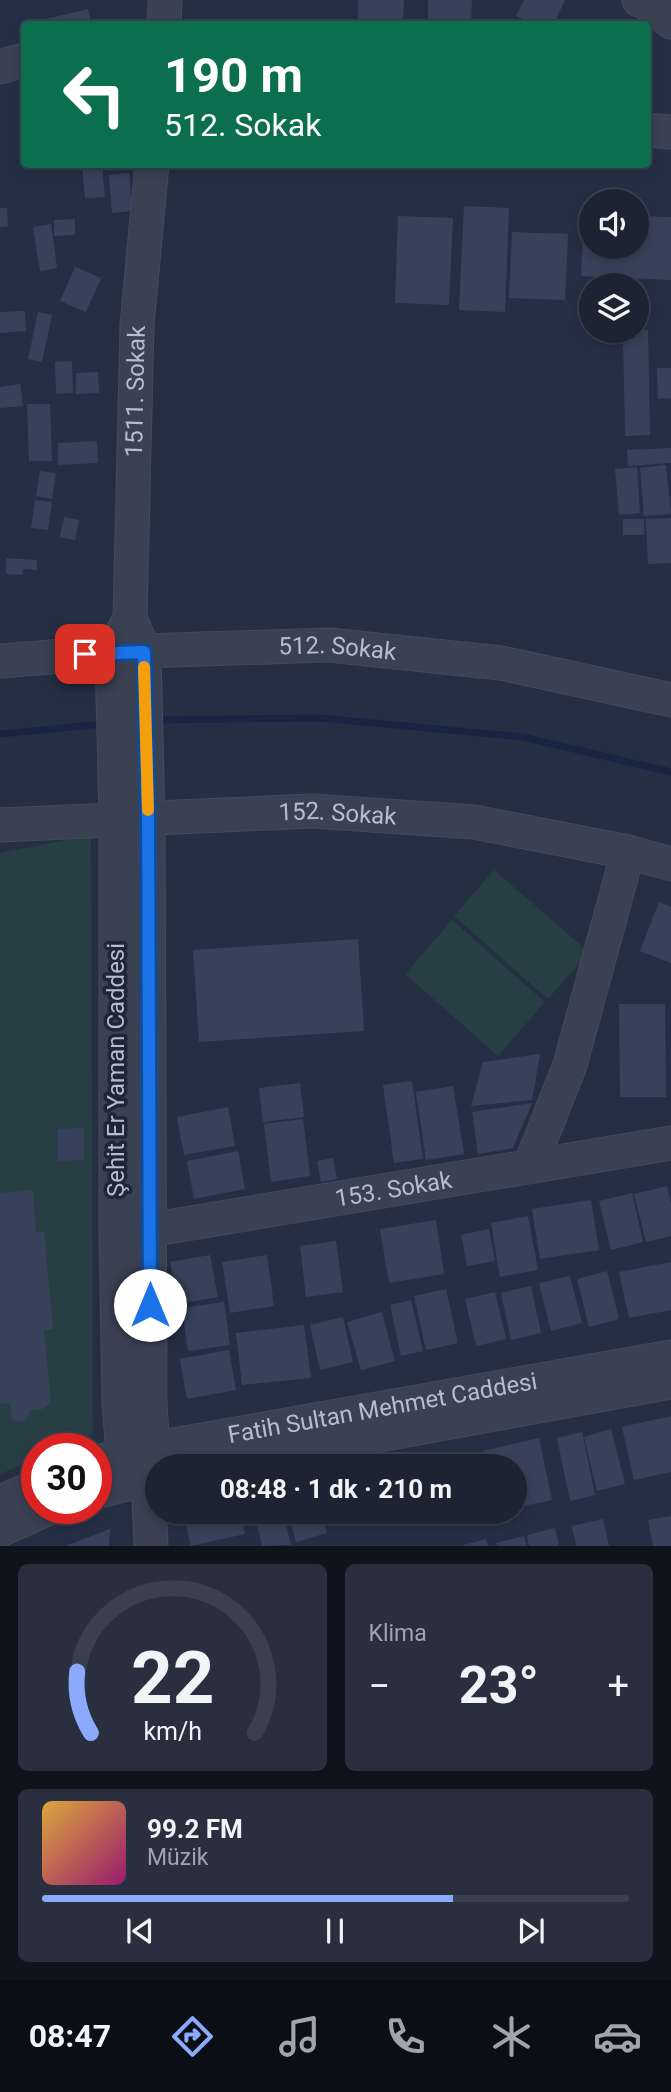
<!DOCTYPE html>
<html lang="tr">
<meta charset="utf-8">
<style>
:root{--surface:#1c2333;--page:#292f3f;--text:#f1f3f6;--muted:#a0a4ac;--line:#3a404e;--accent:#8baafe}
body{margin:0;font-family:Roboto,sans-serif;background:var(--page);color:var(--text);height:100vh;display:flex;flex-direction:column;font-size:26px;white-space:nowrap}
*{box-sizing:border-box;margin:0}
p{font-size:23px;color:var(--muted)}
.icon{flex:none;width:38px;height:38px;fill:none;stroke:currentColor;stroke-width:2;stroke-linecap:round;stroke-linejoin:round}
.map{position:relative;height:1546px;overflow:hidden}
.panel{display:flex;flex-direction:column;gap:18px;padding:18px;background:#0f131c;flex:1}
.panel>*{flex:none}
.guide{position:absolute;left:21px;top:21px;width:630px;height:147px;border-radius:7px;box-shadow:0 4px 10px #0003,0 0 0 2px var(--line);background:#0b6e4f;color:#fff;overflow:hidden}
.fabs{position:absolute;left:579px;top:189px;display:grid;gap:14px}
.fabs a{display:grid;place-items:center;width:70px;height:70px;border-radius:50%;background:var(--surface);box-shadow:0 4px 10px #0003,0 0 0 2px var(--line);font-size:35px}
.speed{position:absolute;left:21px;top:1433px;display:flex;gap:14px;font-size:35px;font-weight:700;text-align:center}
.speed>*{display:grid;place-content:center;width:91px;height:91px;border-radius:50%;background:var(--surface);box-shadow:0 4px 10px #0003,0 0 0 2px var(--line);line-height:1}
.speed .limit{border:10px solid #d22;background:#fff;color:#111}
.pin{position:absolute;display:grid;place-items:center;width:60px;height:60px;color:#fff;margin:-30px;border-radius:14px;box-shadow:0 4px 10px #0006}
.me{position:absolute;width:77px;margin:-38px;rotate:0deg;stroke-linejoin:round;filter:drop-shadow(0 0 5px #0008)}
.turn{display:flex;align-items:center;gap:24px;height:147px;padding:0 28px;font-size:32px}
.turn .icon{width:91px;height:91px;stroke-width:2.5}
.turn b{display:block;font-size:49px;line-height:60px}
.big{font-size:52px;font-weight:700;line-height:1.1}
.panel .tile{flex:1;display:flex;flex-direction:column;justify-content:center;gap:10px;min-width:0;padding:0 24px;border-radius:10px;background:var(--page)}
.panel .dial{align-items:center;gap:0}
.dial svg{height:182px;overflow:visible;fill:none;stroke:var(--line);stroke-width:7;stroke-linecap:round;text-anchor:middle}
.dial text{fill:var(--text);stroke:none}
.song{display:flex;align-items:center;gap:21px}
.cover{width:84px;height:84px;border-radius:10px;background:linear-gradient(135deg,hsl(40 70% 55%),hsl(320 70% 35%))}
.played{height:7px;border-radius:4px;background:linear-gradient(90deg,var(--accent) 70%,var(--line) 70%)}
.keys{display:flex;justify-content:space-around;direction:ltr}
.heat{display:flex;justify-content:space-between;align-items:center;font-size:38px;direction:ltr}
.panel .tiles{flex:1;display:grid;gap:18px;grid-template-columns:1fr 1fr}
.tile:last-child{grid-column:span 2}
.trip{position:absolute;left:145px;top:1454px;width:382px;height:70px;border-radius:35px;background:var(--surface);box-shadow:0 4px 10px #0003,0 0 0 2px var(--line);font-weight:700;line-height:70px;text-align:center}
.tabs{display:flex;height:112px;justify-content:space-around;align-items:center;background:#0b0e14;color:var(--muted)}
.tabs .icon{width:49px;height:49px}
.tabs .current{color:var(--accent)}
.tabs b{font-size:32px;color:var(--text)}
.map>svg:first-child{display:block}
.green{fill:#273e45}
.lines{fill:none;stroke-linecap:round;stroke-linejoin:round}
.stream{stroke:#172443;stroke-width:7}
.building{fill:#37425a}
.minor-casing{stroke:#434a5d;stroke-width:35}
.minor{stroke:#3a4153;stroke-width:33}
.route-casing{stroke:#114b97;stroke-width:18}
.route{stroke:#1a73e8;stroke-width:12}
.slow{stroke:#f59e0b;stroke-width:12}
.labels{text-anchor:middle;stroke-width:7;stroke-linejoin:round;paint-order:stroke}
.street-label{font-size:24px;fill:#b7bdcd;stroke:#1e2639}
</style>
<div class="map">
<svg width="671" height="1546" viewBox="0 0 671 1546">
<rect width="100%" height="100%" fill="#252f44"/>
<g class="green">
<path d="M91,835L93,1434L58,1449H37V1458L0,1474V853Z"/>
<path d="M494,870L589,952L548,999L454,916Z"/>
<path d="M452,920L545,1002L498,1056L405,974Z"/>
</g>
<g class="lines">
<g class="stream">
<path d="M154,720L320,718L523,737L671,772"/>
<path d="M0,734L104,724"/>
</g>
</g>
<g class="building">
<path d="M358,0H404L403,19H385V24H358Z"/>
<path d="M428,0H472L471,24H388L389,21L428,22Z"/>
<path d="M524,0H565L554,24H534L516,16Z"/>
<path d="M88,9L91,24H38L37,21Z"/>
<path d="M82,164H102L105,197L85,198Z"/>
<path d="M129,173L132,211L112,213L109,175Z"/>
<path d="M464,206L509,208L505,312L459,310Z"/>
<path d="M0,208H7L8,226L0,227Z"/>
<path d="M584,213L592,214V247H637V216L671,217V280L581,276Z"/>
<path d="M398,216L453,218L449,305L395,303Z"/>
<path d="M75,219V235L54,236V220Z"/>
<path d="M51,224L57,268L40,271L33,227Z"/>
<path d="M512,232L568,234L565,300L509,298Z"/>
<path d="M75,267L101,278L86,312L60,301Z"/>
<path d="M25,311L26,331L0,333V312Z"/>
<path d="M38,312L52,315L42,362L28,359Z"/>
<path d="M648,330L650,435L625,436L623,331Z"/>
<path d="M72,361L73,393L56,394L55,362Z"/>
<path d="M657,368H671V398L658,399Z"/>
<path d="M98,372L99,393L76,394V373Z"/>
<path d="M20,384L23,406L0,408V387Z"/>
<path d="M27,404H50L52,461H29Z"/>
<path d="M97,441L98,463L58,465V443Z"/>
<path d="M671,448V463L628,466L627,450Z"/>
<path d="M666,465L671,514L644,516L640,468Z"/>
<path d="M637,467L640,513L619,515L615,469Z"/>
<path d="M40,471L56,473L52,499L36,496Z"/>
<path d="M35,500L52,502L48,530L31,528Z"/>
<path d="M64,517L79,520L75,540L60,537Z"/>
<path d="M671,518V563L648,564L646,519Z"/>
<rect x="623" y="519" width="21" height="16"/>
<path d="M6,558L37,560V570L23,569L22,575L6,574Z"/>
<path d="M659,902L671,907V963L640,951Z"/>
<path d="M358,939L364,1031L199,1042L193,950Z"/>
<path d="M619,1004H665L666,1097H620Z"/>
<path d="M540,1054L532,1100L471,1106L483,1062Z"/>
<path d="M412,1081L423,1159L394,1163L383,1085Z"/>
<path d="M300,1083L304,1117L263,1122L259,1088Z"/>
<path d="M453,1086L464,1154L426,1160L416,1092Z"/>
<path d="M532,1103L513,1148L478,1154L472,1112Z"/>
<path d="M228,1107L235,1146L184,1155L177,1117Z"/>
<path d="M303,1119L310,1176L271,1182L264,1124Z"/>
<path d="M84,1128V1160L58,1161V1129Z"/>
<path d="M238,1151L245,1189L194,1199L187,1161Z"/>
<path d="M333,1158L337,1179L321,1182L317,1161Z"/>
<path d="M667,1186L671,1204V1236L646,1242L634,1194Z"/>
<path d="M33,1190L36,1232L44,1231L53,1329L44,1330L51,1402L43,1409L29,1410V1414L25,1420L18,1422L12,1419L10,1403L0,1404V1193Z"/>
<path d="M632,1193L643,1242L611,1250L599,1201Z"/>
<path d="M591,1200L599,1250L540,1259L532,1209Z"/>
<path d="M528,1216L538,1270L500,1277L491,1223Z"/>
<path d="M436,1220L444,1274L389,1283L380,1229Z"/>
<path d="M489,1229L495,1261L467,1266L461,1235Z"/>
<path d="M336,1241L343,1292L306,1297L300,1246Z"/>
<path d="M210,1255L218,1297L178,1304L170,1262Z"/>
<path d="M267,1255L274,1306L230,1313L222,1262Z"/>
<path d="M671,1262V1310L629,1318L619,1272Z"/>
<path d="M607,1271L619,1319L589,1327L577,1279Z"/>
<path d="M570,1276L582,1323L551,1331L539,1283Z"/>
<path d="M531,1286L541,1333L511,1340L501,1293Z"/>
<path d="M446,1289L458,1343L426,1350L414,1296Z"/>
<path d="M495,1292L506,1339L476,1346L465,1299Z"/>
<path d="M411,1300L423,1351L401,1356L390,1305Z"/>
<path d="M224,1302L230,1345L188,1351L182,1308Z"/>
<path d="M382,1312L395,1361L361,1370L347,1322Z"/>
<path d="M343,1317L353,1362L320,1370L310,1325Z"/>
<path d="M304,1325L311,1378L242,1385L236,1333Z"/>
<path d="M229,1350L236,1390L187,1399L180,1359Z"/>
<path d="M671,1416V1472L634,1480L622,1427Z"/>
<path d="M611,1429L625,1484L597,1491L584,1437Z"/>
<path d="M582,1432L595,1495L570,1501L557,1438Z"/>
<path d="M539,1438L552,1500L514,1508V1466H486L483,1451Z"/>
<path d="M433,1454L436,1466H397L396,1462Z"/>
<path d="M183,1512H240L245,1534L191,1546Z"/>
<path d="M254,1512H283L291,1545L262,1546Z"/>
<path d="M288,1512H321L327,1533L296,1542Z"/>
<path d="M363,1512H397L398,1517L365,1524Z"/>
<path d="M407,1512H433V1513L409,1519Z"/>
<path d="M671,1516V1546H653L648,1520Z"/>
<path d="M603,1519L609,1546H576L572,1526Z"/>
<path d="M555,1528L559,1546H529L527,1535Z"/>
<path d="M110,1529L109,1546H66Z"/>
<path d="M524,1536L527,1546H497L496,1543Z"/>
<path d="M486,1539L488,1546H463V1545Z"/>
</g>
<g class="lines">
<defs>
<g id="minor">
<path d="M639,0L645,2L671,22"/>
<path d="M164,24L165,0"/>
<path d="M0,67L24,60"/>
<path d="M648,130L671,132"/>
<path d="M130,618L112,652L116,820V1235L119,1403L123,1454L148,1477"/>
<path id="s1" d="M0,661L112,652L329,645L501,663L671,700"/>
<path id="s2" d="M0,825L313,811L474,822L628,852L671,864"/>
<path d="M530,1166L570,1065L628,852"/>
<path id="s3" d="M131,1233L671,1143"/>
<path id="s4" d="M96,1463L123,1454L671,1357"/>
<path d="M208,1466L671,1382"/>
<path d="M96,1492L158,1476"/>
<path d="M0,1502L37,1486"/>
<path d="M0,1530L49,1508"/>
<path id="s5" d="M151,1546L148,1477L153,1450L150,1404L148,818L144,652L130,618L137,325L152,164"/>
</g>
</defs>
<use href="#minor" class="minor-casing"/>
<use href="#minor" class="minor"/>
</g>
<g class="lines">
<defs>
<path id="route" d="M85,654L144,652L148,818L150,1305"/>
</defs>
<use href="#route" class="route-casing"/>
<use href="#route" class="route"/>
<path class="slow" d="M144,667L148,810"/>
</g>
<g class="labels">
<g class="street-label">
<text dy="8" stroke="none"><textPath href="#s5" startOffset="1158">1511. Sokak</textPath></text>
<text dy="8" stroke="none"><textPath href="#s1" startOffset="338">512. Sokak</textPath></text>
<text dy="8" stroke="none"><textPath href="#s2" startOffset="338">152. Sokak</textPath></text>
<text transform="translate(116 1070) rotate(-90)" y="8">Şehit Er Yaman Caddesi</text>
<text dy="8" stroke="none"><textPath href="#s3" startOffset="266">153. Sokak</textPath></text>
<text dy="8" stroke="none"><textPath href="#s4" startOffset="292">Fatih Sultan Mehmet Caddesi</textPath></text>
</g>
</g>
</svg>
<div class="fabs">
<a><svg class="icon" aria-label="sound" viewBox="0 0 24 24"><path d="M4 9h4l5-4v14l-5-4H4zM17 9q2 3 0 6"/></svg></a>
<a><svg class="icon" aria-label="layers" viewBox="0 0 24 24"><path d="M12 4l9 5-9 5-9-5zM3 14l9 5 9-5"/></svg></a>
</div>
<div class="speed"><div class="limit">30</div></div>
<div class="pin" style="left:85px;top:654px;background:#d93025"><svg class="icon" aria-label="arrive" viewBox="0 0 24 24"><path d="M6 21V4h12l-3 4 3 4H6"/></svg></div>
<svg class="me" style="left:150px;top:1305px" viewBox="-20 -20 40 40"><circle r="19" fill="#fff"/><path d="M0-13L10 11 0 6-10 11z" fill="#1a73e8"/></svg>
<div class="trip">08:48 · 1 dk · 210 m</div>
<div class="guide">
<div class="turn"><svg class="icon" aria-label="left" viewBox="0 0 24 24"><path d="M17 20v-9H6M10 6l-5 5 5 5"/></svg><div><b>190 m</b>512. Sokak</div></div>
</div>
</div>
<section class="panel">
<div class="tiles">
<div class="tile dial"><svg viewBox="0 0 100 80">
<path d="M14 69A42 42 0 1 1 86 69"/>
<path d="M14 69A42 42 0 0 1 8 42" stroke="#8baafe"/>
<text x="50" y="56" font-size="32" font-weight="700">22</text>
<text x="50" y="72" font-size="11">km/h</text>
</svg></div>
<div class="tile"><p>Klima</p>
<div class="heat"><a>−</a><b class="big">23°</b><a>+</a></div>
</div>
<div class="tile">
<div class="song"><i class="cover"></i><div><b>99.2 FM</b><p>Müzik</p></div></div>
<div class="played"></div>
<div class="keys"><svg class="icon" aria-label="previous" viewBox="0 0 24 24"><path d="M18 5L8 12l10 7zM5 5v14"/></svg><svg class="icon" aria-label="pause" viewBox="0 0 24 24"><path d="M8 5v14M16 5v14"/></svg><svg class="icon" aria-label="next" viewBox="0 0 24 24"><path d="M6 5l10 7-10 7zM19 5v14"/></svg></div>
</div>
</div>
</section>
<nav class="tabs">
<b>08:47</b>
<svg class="icon current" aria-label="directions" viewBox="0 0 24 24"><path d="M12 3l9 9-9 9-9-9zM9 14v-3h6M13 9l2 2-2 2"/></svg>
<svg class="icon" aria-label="music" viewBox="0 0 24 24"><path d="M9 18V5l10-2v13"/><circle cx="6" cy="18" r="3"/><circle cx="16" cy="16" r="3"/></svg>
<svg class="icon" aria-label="phone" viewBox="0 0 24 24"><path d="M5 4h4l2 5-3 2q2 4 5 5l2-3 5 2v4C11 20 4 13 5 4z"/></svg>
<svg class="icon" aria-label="climate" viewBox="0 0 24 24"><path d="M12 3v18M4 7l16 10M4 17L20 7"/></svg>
<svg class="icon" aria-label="car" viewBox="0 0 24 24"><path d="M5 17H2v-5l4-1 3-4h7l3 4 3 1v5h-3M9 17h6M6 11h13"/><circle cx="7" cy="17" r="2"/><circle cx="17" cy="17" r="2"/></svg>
</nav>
